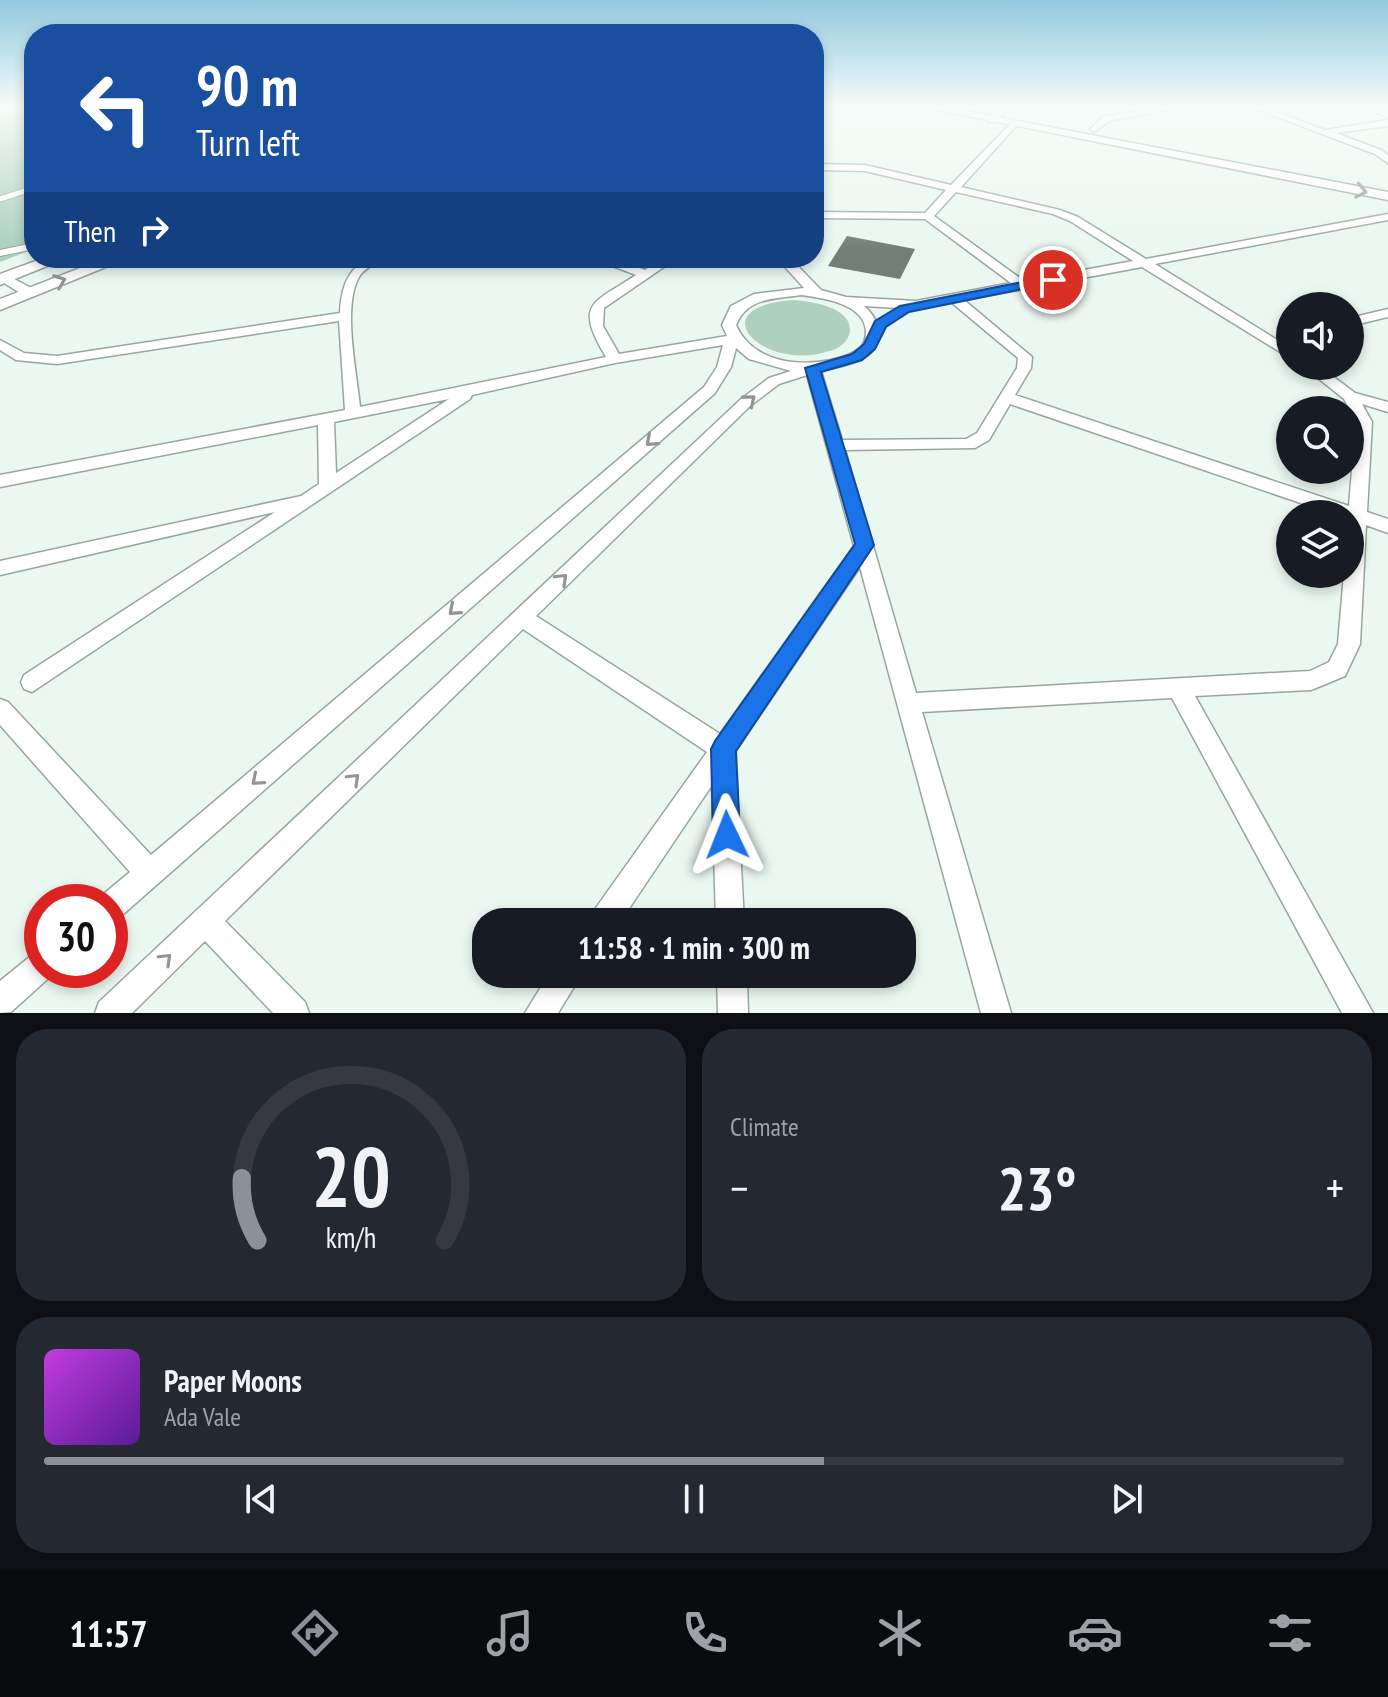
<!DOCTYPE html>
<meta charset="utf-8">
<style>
:root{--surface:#171b24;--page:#242831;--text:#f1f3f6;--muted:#9ea1a6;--line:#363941;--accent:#8c9099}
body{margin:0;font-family:"PT Sans Narrow",sans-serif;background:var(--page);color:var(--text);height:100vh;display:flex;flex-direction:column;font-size:30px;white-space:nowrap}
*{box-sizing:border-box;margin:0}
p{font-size:26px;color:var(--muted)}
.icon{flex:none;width:44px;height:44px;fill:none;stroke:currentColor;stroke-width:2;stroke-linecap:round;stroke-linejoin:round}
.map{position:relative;height:1013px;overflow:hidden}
.sheet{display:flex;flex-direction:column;gap:16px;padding:16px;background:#0d0f14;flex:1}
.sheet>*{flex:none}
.top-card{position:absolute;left:24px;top:24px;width:800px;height:244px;border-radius:32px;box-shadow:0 4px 12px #0003;background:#1a4fa0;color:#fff;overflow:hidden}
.fabs{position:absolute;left:1276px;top:292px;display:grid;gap:16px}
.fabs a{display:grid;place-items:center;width:88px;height:88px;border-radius:50%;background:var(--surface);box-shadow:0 4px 12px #0003;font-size:40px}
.speed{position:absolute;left:24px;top:884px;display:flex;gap:16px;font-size:40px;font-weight:700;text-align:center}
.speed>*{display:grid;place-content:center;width:104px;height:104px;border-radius:50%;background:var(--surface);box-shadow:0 4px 12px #0003;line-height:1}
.speed .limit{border:12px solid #d22;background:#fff;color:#111}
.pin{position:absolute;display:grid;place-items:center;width:68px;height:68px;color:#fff;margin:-34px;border:4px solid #fff;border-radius:50%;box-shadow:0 2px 8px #0007}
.me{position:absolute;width:88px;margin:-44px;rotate:358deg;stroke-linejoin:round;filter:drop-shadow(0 0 6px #0008)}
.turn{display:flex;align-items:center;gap:28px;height:168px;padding:0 40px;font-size:36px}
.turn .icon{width:104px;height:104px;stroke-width:2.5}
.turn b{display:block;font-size:56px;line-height:68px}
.then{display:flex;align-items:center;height:76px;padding:0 40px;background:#0003;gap:16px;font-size:30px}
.big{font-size:60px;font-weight:700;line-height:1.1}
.sheet .widget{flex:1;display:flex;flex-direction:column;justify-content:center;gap:12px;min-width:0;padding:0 28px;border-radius:32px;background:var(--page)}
.sheet .dial{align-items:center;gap:0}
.dial svg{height:208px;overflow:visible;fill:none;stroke:var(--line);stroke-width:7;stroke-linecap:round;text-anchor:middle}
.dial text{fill:var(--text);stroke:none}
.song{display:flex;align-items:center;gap:24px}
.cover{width:96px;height:96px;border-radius:12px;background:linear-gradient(135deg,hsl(290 70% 55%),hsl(270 70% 35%))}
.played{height:8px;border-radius:4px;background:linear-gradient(90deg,var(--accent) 60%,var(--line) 60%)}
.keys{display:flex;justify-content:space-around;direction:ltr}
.heat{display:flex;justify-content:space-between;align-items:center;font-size:44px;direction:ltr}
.sheet .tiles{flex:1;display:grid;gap:16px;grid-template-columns:1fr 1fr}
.widget:last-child{grid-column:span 2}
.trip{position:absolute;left:472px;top:908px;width:444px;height:80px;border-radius:32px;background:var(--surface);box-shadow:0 4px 12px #0003;font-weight:700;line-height:80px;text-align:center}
.tabs{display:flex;height:128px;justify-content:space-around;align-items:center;background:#090b0e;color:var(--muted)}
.tabs .icon{width:56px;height:56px}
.tabs .on{color:var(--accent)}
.tabs b{font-size:36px;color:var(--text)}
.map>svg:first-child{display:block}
.green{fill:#add0bf}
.building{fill:#727e78}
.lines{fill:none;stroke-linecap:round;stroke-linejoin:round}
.service-far1-casing{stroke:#99a69f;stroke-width:7}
.service-casing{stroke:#99a69f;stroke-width:8}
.minor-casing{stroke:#99a69f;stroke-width:3}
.tertiary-casing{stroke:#99a69f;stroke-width:3}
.service-far1{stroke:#fff;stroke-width:5}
.service{stroke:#fff;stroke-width:6}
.minor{fill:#fff;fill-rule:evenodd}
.tertiary{fill:#fff;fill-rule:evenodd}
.oneway{stroke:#939594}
.route{fill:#1a73e8;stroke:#114b97;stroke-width:2}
</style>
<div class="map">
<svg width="1388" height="1013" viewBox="0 0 1388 1013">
<rect width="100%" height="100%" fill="#eaf8f1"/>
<g class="green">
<path d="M0,107H34V249L0,262Z"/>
<path d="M793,300C811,301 857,308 849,335C846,345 835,350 826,352C763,371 698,307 793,300Z"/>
</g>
<path class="building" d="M847,236L915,249L900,279L828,266Z"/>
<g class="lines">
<defs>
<path id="service-far1" d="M0,199L34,188"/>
<path id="service" d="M0,253L34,246"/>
<g id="minor">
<path d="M1159,107H1180L1109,121L1094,132L1090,129L1103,117Z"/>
<path d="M1251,107H1264L1325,130L1388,120V126L1336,133L1381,150L1388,155V163L1375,154Z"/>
<path d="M1364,107L1388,111V117L1365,109Z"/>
<path d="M999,109L1006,111L994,122H988V118Z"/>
<path d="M1013,121L1016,126L961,187L1060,210L1078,217L1146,259L1388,214V220L1155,264L1290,348V358L1142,267L964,300L1032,357L1031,368L1015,395L1349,506L1356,422L1344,399L1303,366H1319L1355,393L1388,402V412L1362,404L1372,422L1367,512L1388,519V533L1366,525L1360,644L1345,676L1311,690L1195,696L1373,1013H1342L1172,698L922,712L1011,1013H981L860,567L735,752L744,922H716L712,785L620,922H589L593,912L707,752L523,629L225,921L305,1002L309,1013H273L205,941L132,1013H95L99,1002L740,400L769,378L791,371L749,359L736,348L731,367L715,393L120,917L110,921V902H98L100,897L130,872L0,725V699L8,702L151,855L704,387L717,367L723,345L615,363L472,395L470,399L32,692L24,689L21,682L24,675L275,512L0,575V561L301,496L319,484L318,425L0,487V475L345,410L339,321L57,364L16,360L0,350V340L24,353L57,356L340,313C341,284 351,258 383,258C376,264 364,268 359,277C342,307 357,373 360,407L606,357C574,303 592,304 636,275L592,258H610L645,270L663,258H677L604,308L603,326L619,354L727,336L722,325L731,306L754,294L804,288L777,258H790L821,290L846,297L916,301L1011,283L925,219L814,218V212L925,213L946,190L865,171L814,170V164L865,165L951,185ZM956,192L1053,214L1070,221L1133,261L1024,281L934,216ZM801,295C822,298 864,303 866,331C866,338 865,343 860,348C852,355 842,357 831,360C795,367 752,361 736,325C747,297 775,299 801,295ZM951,302L1018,358L1017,368L977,433L966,439L842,440L821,371C833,368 847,366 858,361C884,350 884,323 864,306L916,309ZM807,375L854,546L720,734L536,616L750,406L779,384ZM449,399L336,473L334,422ZM1010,404L1333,514H1350V574H1344L1338,644L1329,662L1310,671L916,693L845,450L975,448L989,440Z"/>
<path d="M5,274L35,290L36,293L25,296L1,281L0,276Z"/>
<path d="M1388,309V317L1350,326V318Z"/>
<path d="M42,950V970H54L52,975L11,1012L0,1013V981L32,955Z"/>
<path d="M549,974H582L558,1013H525Z"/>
<path d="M717,974H747L748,1013H718Z"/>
</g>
<g id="tertiary">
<path d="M922,107H946L1388,192V200Z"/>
<path d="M44,258H67L0,285V274Z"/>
<path d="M106,258H128L0,310V299Z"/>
</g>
</defs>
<use href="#service-far1" class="service-far1-casing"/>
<use href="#service" class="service-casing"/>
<use href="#minor" class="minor-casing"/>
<use href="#tertiary" class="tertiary-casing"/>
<use href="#service-far1" class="service-far1"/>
<use href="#service" class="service"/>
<use href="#minor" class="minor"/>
<use href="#tertiary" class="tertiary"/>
</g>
<defs><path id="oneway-chevron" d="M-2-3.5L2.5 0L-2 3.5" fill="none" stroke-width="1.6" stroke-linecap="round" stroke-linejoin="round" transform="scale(2)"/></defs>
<g class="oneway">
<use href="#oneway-chevron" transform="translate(1361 191) rotate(11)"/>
<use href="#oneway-chevron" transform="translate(60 281) rotate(-21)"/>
<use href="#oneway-chevron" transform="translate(750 400) rotate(-39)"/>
<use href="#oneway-chevron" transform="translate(651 441) rotate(139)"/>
<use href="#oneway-chevron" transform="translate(562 579) rotate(-44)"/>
<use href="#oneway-chevron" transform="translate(454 610) rotate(139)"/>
<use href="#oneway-chevron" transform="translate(354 779) rotate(-44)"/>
<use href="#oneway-chevron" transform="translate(257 780) rotate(139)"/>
<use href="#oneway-chevron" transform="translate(166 959) rotate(-44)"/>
</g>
<linearGradient id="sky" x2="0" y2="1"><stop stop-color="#91c9dd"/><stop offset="0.43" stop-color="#f6fcf9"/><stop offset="1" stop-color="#f6fcf9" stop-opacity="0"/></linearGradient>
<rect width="1388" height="249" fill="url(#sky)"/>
<path class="route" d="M1053,276L1057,277V282L909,312L886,327L875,349L862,360L821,372L874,545L736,751L740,835L736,845L727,849L717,845L713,835L711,749L715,741L855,544L805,368L852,354L864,344L875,321L900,306Z"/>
</svg>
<div class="fabs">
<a><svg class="icon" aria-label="sound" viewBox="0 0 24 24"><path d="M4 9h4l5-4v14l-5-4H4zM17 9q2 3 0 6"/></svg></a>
<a><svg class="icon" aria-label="search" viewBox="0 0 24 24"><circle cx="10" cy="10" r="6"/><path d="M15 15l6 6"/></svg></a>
<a><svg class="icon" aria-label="layers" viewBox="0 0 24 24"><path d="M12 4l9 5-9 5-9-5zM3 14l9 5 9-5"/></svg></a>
</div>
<div class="speed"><div class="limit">30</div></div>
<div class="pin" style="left:1053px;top:280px;background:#d93025"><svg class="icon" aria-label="arrive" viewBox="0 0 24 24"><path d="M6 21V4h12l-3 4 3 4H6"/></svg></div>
<svg class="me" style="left:727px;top:835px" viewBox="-20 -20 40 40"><path d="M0-17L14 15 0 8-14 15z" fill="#1a73e8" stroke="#fff" stroke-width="4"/></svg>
<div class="trip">11:58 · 1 min · 300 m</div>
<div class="top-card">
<div class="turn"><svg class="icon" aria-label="left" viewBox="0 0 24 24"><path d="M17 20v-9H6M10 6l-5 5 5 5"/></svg><div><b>90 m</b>Turn left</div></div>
<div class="then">Then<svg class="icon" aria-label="right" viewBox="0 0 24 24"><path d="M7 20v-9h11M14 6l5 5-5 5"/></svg></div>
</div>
</div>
<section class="sheet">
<div class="tiles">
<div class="widget dial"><svg viewBox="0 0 100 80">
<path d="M14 69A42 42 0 1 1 86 69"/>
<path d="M14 69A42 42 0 0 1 8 45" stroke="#8c9099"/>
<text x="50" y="56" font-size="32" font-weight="700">20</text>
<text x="50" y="72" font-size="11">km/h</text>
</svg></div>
<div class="widget"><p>Climate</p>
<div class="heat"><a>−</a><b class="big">23°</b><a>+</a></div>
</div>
<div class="widget">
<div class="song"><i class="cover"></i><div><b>Paper Moons</b><p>Ada Vale</p></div></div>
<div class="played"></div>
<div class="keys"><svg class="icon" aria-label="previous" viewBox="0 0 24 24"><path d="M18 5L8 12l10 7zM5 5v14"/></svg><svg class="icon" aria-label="pause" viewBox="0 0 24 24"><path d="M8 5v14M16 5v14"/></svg><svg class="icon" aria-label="next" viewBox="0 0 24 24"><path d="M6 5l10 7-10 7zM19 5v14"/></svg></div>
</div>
</div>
</section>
<nav class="tabs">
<b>11:57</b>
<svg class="icon on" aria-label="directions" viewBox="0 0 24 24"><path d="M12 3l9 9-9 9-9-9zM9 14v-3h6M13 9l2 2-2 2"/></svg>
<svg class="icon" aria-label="music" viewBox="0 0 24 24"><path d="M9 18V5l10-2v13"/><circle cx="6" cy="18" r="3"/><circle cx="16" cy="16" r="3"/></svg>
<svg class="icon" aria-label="phone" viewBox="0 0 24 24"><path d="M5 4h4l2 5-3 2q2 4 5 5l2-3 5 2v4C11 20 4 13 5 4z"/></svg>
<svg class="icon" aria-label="climate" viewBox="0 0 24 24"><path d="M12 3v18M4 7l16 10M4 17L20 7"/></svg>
<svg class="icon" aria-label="car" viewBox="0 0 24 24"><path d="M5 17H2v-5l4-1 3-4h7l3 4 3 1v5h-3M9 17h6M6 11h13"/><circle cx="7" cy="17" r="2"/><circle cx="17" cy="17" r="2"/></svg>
<svg class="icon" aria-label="filters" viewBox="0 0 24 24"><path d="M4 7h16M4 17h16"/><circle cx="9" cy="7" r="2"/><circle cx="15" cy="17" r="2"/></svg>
</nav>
